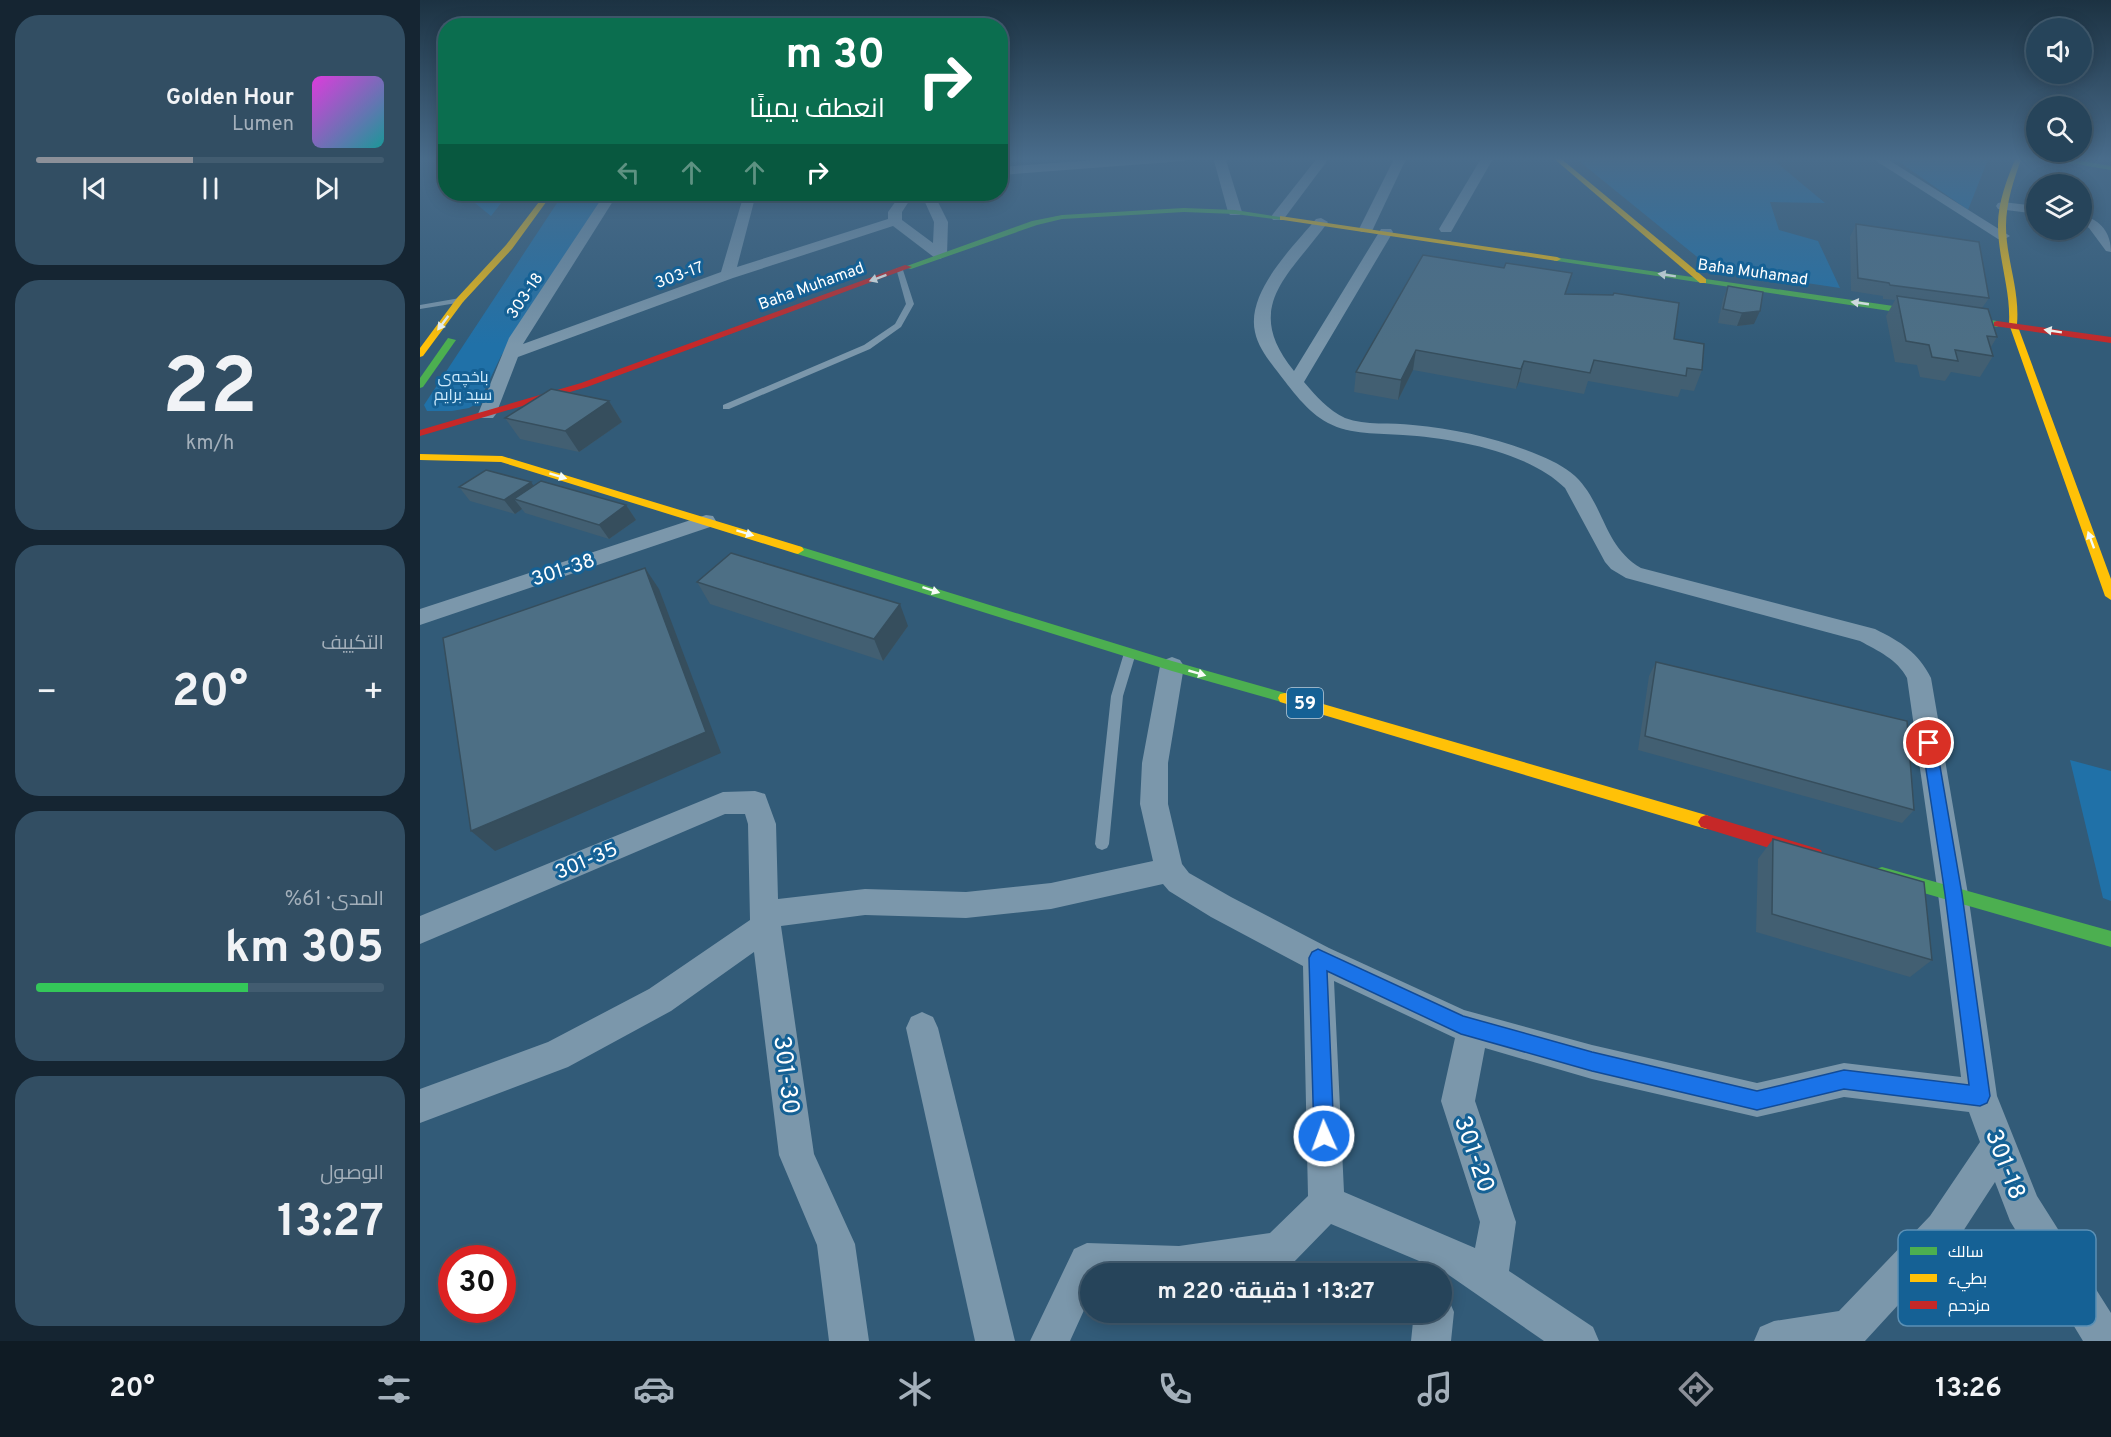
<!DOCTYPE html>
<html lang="ar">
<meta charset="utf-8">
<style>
:root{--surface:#26445a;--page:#324e63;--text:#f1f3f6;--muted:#a4b0bb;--line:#425c70;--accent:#8c9099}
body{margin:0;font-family:Overpass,Cairo,sans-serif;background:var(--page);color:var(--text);direction:rtl;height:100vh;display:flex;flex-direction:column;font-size:22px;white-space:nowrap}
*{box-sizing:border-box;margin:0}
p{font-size:20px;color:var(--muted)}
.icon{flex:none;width:33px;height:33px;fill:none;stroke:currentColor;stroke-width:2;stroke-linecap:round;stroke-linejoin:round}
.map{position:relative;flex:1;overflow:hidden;direction:ltr}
.details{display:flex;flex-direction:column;gap:15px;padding:15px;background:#152532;width:420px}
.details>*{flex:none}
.top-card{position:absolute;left:18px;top:18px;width:570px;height:183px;border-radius:24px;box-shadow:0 3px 15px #0003,0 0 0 2px var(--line);direction:rtl;background:#0b6e4f;color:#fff;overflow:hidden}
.fabs{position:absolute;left:1606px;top:18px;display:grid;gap:12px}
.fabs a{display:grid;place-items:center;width:66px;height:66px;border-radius:50%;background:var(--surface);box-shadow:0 3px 15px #0003,0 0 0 2px var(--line);font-size:30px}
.speed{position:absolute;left:18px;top:1245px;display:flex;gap:12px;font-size:30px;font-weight:700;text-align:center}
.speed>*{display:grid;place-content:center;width:78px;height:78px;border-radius:50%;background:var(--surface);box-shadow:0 3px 15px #0003,0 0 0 2px var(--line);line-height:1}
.speed .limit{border:9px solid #d22;background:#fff;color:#111}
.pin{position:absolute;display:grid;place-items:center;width:51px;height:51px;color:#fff;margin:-26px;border:3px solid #fff;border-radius:50%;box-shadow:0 2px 6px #0007}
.me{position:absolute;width:66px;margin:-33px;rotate:358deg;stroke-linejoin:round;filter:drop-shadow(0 0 4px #0008)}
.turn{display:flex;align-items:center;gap:21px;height:126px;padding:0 24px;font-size:27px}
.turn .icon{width:78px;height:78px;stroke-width:2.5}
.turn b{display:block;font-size:42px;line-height:51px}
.lanes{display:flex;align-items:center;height:57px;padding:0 24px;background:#0003;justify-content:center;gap:30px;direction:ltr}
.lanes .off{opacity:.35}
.big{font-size:45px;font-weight:700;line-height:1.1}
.details .widget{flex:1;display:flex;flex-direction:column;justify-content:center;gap:9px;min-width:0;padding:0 21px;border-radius:24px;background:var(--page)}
.details .dial{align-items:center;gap:0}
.dial b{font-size:78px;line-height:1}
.song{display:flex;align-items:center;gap:18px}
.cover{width:72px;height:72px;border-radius:9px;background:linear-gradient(135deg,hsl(300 70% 55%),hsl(180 70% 35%))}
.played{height:6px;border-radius:3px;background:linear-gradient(90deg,var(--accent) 45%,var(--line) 45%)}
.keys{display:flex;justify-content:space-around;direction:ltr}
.heat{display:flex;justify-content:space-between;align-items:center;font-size:33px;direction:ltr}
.charge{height:9px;border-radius:4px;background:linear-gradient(90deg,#34c759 61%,var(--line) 0)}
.trip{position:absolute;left:660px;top:1263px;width:372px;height:60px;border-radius:30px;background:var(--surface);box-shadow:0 3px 15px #0003,0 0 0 2px var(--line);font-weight:700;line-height:60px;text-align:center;direction:rtl}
.menu{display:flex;height:96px;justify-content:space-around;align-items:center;background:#0f1b24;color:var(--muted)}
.menu .icon{width:42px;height:42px}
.menu .selected{color:var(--accent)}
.menu b{font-size:27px;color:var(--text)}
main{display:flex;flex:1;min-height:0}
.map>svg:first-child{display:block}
.green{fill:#2071a8}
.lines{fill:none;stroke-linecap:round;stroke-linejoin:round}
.lane{fill:#7b97ab;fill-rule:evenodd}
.street{fill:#7b97ab;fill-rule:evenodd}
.fast{fill:#4caf50;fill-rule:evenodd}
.slow{fill:#ffc107;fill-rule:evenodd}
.jam{fill:#c62828;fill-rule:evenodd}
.wall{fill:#425f72}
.shaded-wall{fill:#364e5d}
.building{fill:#4d6f85;stroke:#364e5d;stroke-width:1.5}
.oneway{fill:#f6fbf6}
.route{fill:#1a73e8;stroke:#114b97;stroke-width:1.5}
.labels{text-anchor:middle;stroke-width:6;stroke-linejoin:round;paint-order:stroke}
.far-street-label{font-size:16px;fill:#fff;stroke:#156195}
.far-park-label{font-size:16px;fill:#cdeafc;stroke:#156195}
.shield{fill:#156195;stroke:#b9d0df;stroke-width:1.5}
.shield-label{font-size:18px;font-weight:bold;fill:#fff}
.street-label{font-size:20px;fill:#fff;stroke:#156195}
.near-street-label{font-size:24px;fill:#fff;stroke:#156195}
.key{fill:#156195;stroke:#5b90b5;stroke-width:1.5}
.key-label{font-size:16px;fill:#fff}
</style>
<main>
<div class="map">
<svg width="1691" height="1341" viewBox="0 0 1691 1341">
<rect width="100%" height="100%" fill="#325b78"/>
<g class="green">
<path d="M1154,157H1350L1405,203L1350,202L1359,230L1398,241L1420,288L1292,269Z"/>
<path d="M1472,157H1569L1548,210Z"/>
<path d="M44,194H88L71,216Z"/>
<path d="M184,199L81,356L59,402L49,408L32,411H7L4,405L137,203Z"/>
<path d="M1650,760L1691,771V901L1683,898Z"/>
</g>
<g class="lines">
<g class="lane">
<path d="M476,268L483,270L494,304L481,327L450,349L309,409H303V405L444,345L475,324L486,304Z"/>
<path d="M40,298L44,300L43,302L0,309V305Z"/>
<path d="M710,649L716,653L703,696L689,844L687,848L682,850L677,848L675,844L691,696L704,653Z"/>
</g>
<g class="street">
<path d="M718,157H770L764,161L580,175V167Z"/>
<path d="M793,157H805L822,212L820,215H810L808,212Z"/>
<path d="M898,157H910L863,220H853L851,217L853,214Z"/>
<path d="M975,157H987L953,229L951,232H941L939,229Z"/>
<path d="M1062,157H1074L1031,232H1021L1019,229Z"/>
<path d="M1450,157H1464L1590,236L1583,240L1578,239Z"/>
<path d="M182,194L194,195L195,198L103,344L301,272L324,194H336L317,267L468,219V212L481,194H514L528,222L527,255L520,259L515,258L473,226L313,278L98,357L76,414L73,418H61L58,414L89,338L180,201L124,203L118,199L124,195ZM493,195L504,200L514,222L513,243L482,220V212Z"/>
<path d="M1583,202L1617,206V214L1578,209L1576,206L1578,203Z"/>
<path d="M1662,215C1681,220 1691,233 1691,252L1686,251L1669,228L1662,224Z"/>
<path d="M901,218L908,222C870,275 821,306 874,371L961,229H971L973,232L884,382C896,396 908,410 925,418C946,426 971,422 993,425C1037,429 1081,439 1121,456C1135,462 1149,469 1159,480C1185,509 1185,547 1221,568L1455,629C1481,642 1498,652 1511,678L1548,894L1577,1096L1617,1196L1691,1313V1341H1663L1590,1221L1575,1182L1536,1242L1445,1341H1334L1340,1327L1354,1321L1419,1311L1510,1216L1560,1142L1549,1112L1424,1097L1337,1117L1172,1079L1065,1048L1055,1101L1096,1222L1089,1271L1173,1327L1179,1341H1124L1023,1271L911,1224L872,1264L859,1270L833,1274H670V1297L650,1341H610L654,1249L667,1243L759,1246L850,1233L888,1196L883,966L791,917L749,891L743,884L631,909L546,918L445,915L361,926L394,1154L435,1244L449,1341H409L397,1245L359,1155L334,952L251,1011L148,1067L0,1123V1089L128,1042L229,989L330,920L328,824L325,814H305L0,944V916L303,792L335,791L345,794L356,824L358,899L445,889L546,892L631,883L733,861L720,804L722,763L740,666L744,660L752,657L760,660L764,666L748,763V804L762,864L769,873L811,897L909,948L1044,1010L1172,1045L1337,1083L1424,1063L1541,1077L1518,894L1487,678C1477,659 1458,651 1440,641L1206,578L1191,569L1185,562L1145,488C1109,452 1033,438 983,435C958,433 931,435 908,423C887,412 871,389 857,371C848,359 838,347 835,332C826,292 873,247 896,219ZM914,981L1035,1038L1021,1101L1060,1222L1055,1248L924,1192Z"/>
<path d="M286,515L293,516L296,521L293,526L0,625V609Z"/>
<path d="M502,1012L513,1017L518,1028L595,1341H555L486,1028L491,1017Z"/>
<path d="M1022,1296L1028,1298L1034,1312L1031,1341H991L994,1312H1022Z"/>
</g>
<g class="fast">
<path d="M1596,157L1644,158L1691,166V170L1644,162L1599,160Z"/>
<path d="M764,208L815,210L867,218L863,220L815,214L764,212L642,219L617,225L491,269L484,267L612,221L642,215Z"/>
<path d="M1134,257L1577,321L1581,324L1577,327L1137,261H1134Z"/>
<path d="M28,338L36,340L3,387L0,388V378Z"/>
<path d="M378,546L752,661L865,693L870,694L872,698L870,702L865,703L752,671L374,553L372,550L374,547Z"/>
<path d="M1462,867L1691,931V947L1462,881L1456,879L1454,874L1456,869Z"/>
</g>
<g class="slow">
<path d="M1132,157H1139L1286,279V283H1280Z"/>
<path d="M1596,157H1602C1594,179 1586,202 1586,226C1586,259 1600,290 1597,324L1691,579V600L1685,596L1589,324C1591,290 1578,259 1578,225C1578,202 1587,179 1596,157Z"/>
<path d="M125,194H132L92,249L43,302L3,356L0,357V348L37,298L86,245Z"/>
<path d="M860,216L1137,257L1141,259L1137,261L863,220H860Z"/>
<path d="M0,454L82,456L382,547L384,550L378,554L374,553L81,462L0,460Z"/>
<path d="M865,693L1286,815L1291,817L1294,822L1291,827L1286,829L860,702L858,698L860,694Z"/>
</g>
<g class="jam">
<path d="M485,265L492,267L167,387L0,436V430L161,383Z"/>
<path d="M1577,321L1691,337V343L1574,326V322Z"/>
<path d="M1286,815L1395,848L1401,850L1403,855L1401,860L1395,862L1281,827L1278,822L1281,817Z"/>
</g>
</g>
<g class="wall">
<path d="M1436,224L1569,298L1562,308L1577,337L1571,347L1573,356L1560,377L1531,372L1525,381L1500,377L1497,365L1475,362L1466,316L1475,300L1463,299V296L1431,291L1430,237Z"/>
<path d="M1308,286L1334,324L1317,326L1298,323L1303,299Z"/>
<path d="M1146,294L1254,339L1282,370L1274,391L1261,389L1258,397L1168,381L1164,394L1099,382L1096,389L993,370L978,400L934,392L936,372Z"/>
<path d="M189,401L202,422L159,452L100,439L85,418Z"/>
<path d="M114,486L206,505L216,520L189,539L105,513L102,509L95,514L50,501L39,487Z"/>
<path d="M277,582L488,626L463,661L290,604Z"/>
<path d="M1236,662L1494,810L1482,823L1218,750L1229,676Z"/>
<path d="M1353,839L1512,960L1490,977L1336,932L1338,859Z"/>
</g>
<g class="shaded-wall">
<path d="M1340,311L1334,324L1317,326L1322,313Z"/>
<path d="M996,350L993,370L978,400L981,380Z"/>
<path d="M1104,361L1099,382L1096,389L1101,369Z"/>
<path d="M189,401L202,422L159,452L145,431Z"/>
<path d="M111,482L121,496L94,499L102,509L95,514L84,500Z"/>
<path d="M206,505L216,520L189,539L179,525Z"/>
<path d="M225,568L239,589L301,753L75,851L51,831Z"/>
<path d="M480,604L488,626L463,661L454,639Z"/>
</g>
<g class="building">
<path d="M1436,224L1559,242L1569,298L1470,285L1469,283L1438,278Z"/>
<path d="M1003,255L1084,268L1086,263L1152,273L1145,294L1193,295L1194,293L1259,303L1254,339L1284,344L1282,370L1267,368L1266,376L1174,360L1170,373L1104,361L1101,369L996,350L981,380L936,372Z"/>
<path d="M1308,286L1343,292L1340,311L1322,313L1303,309Z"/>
<path d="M1477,296L1568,309L1577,337L1567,336L1573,356L1535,350L1538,361L1512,357L1509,345L1486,341Z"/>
<path d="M131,389L189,401L145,431L85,418Z"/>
<path d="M66,470L111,482L84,500L39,487Z"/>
<path d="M121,481L206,505L179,525L94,499Z"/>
<path d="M311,553L480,604L454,639L277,582Z"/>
<path d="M225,568L286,732L51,831L23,638Z"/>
<path d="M1236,662L1487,721L1494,810L1225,736Z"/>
<path d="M1353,839L1504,882L1512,960L1352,914Z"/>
</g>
<defs><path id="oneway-solid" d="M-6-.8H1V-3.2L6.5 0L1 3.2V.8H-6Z" transform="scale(1.5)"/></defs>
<g class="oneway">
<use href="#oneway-solid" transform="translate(1247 275) rotate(-171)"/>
<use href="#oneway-solid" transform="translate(458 278) rotate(160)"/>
<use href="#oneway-solid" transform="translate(1440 303) rotate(-172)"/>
<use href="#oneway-solid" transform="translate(23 323) rotate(127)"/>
<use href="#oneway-solid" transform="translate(1633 331) rotate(-171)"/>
<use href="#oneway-solid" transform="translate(138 476) rotate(17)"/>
<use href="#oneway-solid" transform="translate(325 533) rotate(17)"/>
<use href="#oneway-solid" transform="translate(1671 540) rotate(-110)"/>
<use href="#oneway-solid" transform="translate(511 590) rotate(18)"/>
<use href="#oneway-solid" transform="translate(777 673) rotate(16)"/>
</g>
<linearGradient id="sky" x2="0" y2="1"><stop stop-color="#1c3242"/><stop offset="0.46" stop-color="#496c8b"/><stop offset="1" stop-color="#496c8b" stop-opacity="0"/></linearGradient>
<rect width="1691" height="345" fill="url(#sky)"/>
<path class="route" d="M1509,737L1514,739L1516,743L1542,894L1570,1096L1567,1103L1560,1106L1424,1089L1337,1110L1172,1071L1041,1034L907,971L914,1136L911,1143L904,1146L897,1143L894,1136L889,958L892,952L898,949L1043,1016L1172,1052L1337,1091L1424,1070L1549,1085L1525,894L1502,743L1504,739Z"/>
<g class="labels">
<g class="far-street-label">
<text transform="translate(1333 271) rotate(8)" y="6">Baha Muhamad</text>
<text transform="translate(259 274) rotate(-20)" y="6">303-17</text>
<text transform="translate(391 285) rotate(-20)" y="6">Baha Muhamad</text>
<text transform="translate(104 295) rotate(-56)" y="6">303-18</text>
</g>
<g class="far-park-label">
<text x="43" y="382">باخچه‌ی<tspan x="43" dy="18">سید برایم</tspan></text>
</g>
<rect class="shield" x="867" y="688" width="36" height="30" rx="4.5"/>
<g class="shield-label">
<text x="885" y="709">59</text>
</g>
<g class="street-label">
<text transform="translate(143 569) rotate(-18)" y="7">301-38</text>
<text transform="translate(166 860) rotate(-23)" y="7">301-35</text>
</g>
<g class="near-street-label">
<text transform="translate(367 1075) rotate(83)" y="8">301-30</text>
<text transform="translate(1055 1154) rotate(71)" y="8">301-20</text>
<text transform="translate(1586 1164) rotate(69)" y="8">301-18</text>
</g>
</g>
<rect x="1478" y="1230" width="198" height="96" rx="9" class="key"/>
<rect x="1490" y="1247" width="27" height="8" fill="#4caf50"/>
<rect x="1490" y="1274" width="27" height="8" fill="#ffc107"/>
<rect x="1490" y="1301" width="27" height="8" fill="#c62828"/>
<g class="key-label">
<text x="1528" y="1257">سالك</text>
<text x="1528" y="1284">بطيء</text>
<text x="1528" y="1311">مزدحم</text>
</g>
</svg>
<div class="fabs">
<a><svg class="icon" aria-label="sound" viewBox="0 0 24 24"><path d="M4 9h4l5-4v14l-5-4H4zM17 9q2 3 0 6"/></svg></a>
<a><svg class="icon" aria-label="search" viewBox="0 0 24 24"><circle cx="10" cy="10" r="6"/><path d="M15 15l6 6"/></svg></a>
<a><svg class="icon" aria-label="layers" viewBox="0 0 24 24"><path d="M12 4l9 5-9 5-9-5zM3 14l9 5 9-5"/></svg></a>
</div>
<div class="speed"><div class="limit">30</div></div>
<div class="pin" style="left:1509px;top:743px;background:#d93025"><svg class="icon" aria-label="arrive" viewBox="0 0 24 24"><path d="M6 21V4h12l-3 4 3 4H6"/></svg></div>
<svg class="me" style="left:904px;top:1136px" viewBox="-20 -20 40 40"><circle r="17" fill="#1a73e8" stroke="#fff" stroke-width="3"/><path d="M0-11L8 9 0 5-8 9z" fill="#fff"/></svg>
<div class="trip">13:27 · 1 دقيقة · 220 m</div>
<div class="top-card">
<div class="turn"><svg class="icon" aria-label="right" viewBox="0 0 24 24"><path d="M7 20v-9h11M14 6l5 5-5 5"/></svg><div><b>30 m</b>انعطف يمينًا</div></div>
<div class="lanes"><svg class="icon off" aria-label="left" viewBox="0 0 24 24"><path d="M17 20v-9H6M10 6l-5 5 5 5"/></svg><svg class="icon off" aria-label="ahead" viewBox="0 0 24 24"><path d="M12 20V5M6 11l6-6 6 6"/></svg><svg class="icon off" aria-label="ahead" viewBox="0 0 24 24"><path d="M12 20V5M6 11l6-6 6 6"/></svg><svg class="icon" aria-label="right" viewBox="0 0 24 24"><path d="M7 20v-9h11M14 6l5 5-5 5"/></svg></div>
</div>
</div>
<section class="details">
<div class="widget">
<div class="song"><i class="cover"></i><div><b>Golden Hour</b><p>Lumen</p></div></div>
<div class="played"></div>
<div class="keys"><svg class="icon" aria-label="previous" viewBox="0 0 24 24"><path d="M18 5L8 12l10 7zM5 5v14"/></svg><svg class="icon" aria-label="pause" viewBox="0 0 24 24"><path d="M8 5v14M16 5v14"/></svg><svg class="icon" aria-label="next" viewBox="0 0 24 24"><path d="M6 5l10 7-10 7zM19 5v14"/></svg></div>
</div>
<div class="widget dial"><b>22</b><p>km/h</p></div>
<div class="widget"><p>التكييف</p>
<div class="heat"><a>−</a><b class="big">20°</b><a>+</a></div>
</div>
<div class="widget"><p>المدى · 61%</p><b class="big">305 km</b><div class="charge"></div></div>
<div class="widget"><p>الوصول</p><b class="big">13:27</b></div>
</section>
</main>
<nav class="menu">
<b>13:26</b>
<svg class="icon selected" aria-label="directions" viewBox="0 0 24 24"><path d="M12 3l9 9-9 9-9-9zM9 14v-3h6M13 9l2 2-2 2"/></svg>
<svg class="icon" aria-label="music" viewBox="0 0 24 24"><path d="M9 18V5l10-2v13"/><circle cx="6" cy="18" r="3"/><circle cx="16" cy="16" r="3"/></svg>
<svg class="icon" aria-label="phone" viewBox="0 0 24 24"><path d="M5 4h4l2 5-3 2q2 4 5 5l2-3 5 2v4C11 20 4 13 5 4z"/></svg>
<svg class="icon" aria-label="climate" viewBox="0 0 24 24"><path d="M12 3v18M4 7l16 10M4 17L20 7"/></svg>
<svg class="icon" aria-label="car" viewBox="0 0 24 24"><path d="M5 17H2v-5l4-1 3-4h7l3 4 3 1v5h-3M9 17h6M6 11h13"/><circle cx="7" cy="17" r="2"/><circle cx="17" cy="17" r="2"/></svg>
<svg class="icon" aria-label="filters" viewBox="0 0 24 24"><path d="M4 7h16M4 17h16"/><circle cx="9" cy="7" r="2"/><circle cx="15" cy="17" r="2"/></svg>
<b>20°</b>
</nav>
